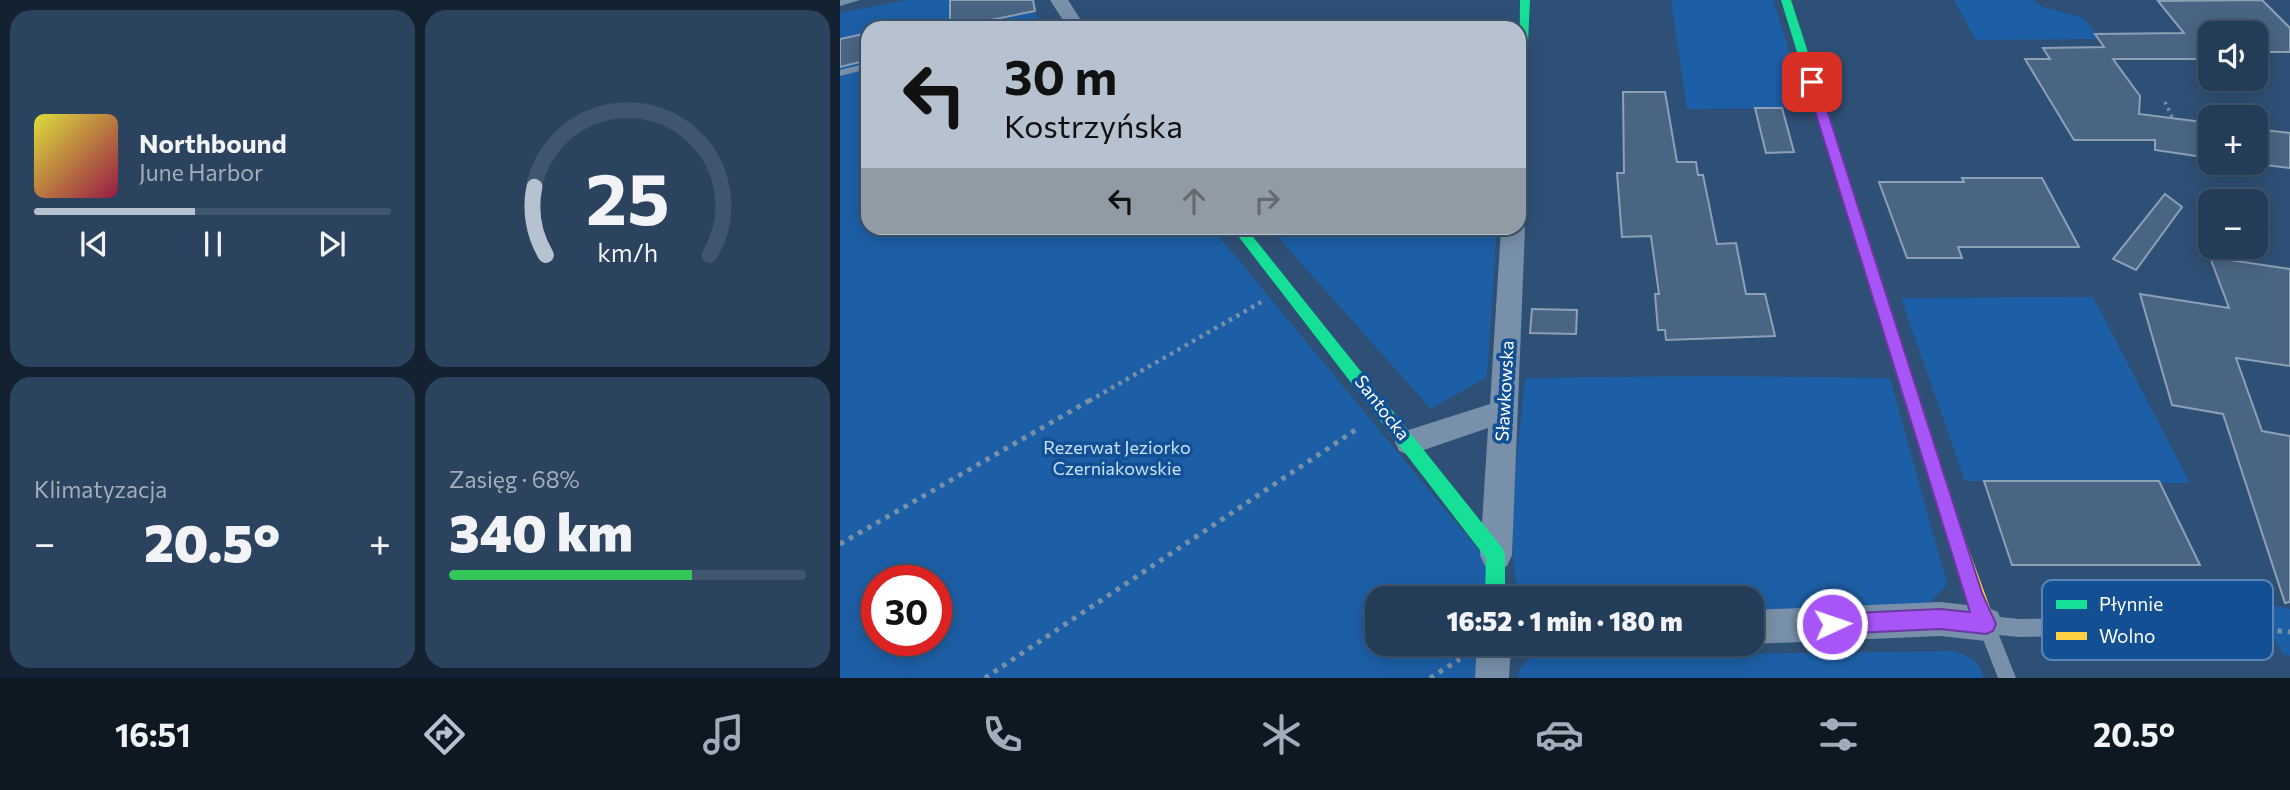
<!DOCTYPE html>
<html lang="pl">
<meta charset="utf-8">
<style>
:root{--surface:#233c58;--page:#2b435e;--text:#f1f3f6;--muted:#a3adba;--line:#40566e;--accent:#b6c2cf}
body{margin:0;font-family:Commissioner,sans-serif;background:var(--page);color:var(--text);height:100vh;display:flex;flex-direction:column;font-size:26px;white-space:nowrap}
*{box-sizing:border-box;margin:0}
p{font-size:23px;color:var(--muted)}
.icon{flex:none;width:38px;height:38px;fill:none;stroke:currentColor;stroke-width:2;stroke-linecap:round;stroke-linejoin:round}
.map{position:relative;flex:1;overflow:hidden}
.details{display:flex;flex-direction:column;gap:10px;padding:10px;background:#132130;width:840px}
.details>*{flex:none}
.guide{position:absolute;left:21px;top:21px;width:665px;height:214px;border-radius:21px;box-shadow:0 4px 18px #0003,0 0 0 2px var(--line);background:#b6c2cf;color:#111;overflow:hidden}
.tools{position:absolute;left:1358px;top:21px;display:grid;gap:14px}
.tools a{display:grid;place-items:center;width:70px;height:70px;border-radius:14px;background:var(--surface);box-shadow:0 4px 18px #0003,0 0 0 2px var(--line);font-size:35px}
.speed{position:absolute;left:21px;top:565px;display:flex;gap:14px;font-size:35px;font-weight:700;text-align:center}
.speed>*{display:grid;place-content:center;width:91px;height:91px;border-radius:50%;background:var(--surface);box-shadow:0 4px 18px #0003,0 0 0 2px var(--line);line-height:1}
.speed .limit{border:10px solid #d22;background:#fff;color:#111}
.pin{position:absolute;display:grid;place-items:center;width:60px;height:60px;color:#fff;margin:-30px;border-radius:14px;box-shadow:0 4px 10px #0006}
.me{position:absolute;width:77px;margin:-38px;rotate:87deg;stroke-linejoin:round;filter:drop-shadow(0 0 5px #0008)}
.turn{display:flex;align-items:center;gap:24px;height:147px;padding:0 28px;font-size:32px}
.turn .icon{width:91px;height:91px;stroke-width:2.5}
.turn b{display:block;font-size:49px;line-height:60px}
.lanes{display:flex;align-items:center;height:66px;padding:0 28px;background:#0003;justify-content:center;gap:35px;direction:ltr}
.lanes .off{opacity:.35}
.big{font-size:52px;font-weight:800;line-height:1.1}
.details .tile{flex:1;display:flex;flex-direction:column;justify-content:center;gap:10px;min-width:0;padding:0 24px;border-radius:21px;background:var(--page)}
.details .dial{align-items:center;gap:0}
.dial svg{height:182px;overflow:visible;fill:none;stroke:var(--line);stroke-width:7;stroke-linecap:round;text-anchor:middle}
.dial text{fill:var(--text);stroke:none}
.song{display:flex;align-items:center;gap:21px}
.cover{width:84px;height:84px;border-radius:10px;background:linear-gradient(135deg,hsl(60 70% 55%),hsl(340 70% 35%))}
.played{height:7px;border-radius:4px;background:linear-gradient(90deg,var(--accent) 45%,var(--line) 45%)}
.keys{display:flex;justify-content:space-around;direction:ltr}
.heat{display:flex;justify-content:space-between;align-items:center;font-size:38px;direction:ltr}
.charge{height:10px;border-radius:5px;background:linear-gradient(90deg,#34c759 68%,var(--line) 0)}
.details .tiles{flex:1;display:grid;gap:10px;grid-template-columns:repeat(2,1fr)}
.trip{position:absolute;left:525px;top:586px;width:399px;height:70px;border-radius:21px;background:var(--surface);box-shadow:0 4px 18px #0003,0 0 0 2px var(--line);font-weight:800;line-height:70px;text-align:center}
.tabs{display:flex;height:112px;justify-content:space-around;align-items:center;background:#0e1823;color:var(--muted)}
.tabs .icon{width:49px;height:49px}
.tabs .selected{color:var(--accent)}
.tabs b{font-size:32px;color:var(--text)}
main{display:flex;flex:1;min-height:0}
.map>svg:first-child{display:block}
.green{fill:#1d5fa6;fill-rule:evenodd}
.building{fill:#4a6584;stroke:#8ca0b6;stroke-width:2}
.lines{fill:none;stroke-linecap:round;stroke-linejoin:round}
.path-far2{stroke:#7890a9;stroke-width:3.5;stroke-dasharray:2.5 4.5;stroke-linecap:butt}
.path-far1{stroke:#7890a9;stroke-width:4.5;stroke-dasharray:3.5 5;stroke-linecap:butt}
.path{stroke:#7890a9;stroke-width:5;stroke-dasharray:4.5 6;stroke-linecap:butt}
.lane{fill:#7890a9;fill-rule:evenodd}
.street{fill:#7890a9;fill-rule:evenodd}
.fast{fill:#16e098;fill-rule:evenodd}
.slow{fill:#ffcf43;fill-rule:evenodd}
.route{fill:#a855f7;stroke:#6d37a1;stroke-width:2}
.labels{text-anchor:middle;stroke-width:7;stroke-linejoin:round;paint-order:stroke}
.street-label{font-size:18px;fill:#fff;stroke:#124f93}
.park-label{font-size:18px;fill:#c7e1fd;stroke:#124f93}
.key{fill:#124f93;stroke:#5984b3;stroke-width:2}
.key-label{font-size:19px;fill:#fff}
</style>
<main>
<section class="details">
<div class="tiles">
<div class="tile">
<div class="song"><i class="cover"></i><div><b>Northbound</b><p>June Harbor</p></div></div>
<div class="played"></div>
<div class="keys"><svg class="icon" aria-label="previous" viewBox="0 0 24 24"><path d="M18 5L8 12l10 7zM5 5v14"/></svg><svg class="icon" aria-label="pause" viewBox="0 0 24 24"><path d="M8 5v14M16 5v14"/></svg><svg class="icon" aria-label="next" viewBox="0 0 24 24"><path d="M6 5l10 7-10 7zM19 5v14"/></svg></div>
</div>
<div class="tile dial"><svg viewBox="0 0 100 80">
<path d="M14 69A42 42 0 1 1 86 69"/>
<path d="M14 69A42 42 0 0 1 9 39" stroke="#b6c2cf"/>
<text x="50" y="56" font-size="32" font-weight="700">25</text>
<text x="50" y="72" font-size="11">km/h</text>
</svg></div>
<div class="tile"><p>Klimatyzacja</p>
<div class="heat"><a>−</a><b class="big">20.5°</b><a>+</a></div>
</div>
<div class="tile"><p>Zasięg · 68%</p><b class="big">340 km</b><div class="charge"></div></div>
</div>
</section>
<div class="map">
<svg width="1450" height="678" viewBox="0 0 1450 678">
<rect width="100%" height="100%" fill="#2f5076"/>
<g class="green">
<path d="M67,0H184L207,28H28V228H372L656,571L655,598H537V644H653L652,678H0V13ZM37,581H96V640H37Z"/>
<path d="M831,0H933L967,108L847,109Z"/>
<path d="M1114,0H1193L1200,6L1244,18L1259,39L1136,40Z"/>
<path d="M430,228H657L647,377L591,409Z"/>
<path d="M1253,297L1350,483L1125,481L1061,298Z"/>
<path d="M868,376L1050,378L1107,584L1087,606L912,612V598H681C662,556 681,429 685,378Z"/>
<path d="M1414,602L1450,609V656L1443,654Z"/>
<path d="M1113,651C1130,656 1138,660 1144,678H678V671L690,657Z"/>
</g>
<g class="building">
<path d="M110,0H193L195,11L110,28Z"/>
<path d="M1422,0L1450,28V52H1416V33H1370V59H1273L1300,96L1299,114L1370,123V158L1315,150V140H1234L1185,59H1210L1203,48L1264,47L1255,34L1344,33L1318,1Z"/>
<path d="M28,33V60L0,67V39Z"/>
<path d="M783,92H825L837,162H856L858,175H863L877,244L896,243L906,294H925L935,336L826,340L825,330H818L815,294H819L811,236L782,237L777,173H784Z"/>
<path d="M915,108H942L954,152L926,153Z"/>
<path d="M1416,129L1450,133V168L1408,163H1416Z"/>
<path d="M1122,178H1202L1239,247H1118L1122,258H1067L1039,182H1124Z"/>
<path d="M1325,194L1342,207L1296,270L1273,259Z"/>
<path d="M1370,257L1450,269V366L1396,358L1422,431L1450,436V602L1445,603L1383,414L1332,405L1300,294L1389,308Z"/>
<path d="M692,309L737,310L736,334L690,333Z"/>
<path d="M1144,481H1319L1360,565H1172Z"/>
</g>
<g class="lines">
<path class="path-far2" d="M1325,102L1334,121"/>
<path class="path-far1" d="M249,401L421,302"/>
<g class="path">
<path d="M0,544L252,399"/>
<path d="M1406,628L1450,632"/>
<path d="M145,678L517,429"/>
<path d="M590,678L620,659"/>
</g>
<g class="lane">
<path d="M0,0H20L0,6Z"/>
<path d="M28,63V69L0,76V70Z"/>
<path d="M1151,616L1179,619L1383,617L1389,620L1392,626L1389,632L1383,635L1179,637L1159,635L1176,678H1158L1139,629L1145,619Z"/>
</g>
<g class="street">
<path d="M210,0H228L246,28H228Z"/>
<path d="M679,221L685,228L672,555L667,566L656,570L645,566L640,555L648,428L569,455L559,451L555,442L559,433L650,404L661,228H679Z"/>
<path d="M1100,602L1146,607L1158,612L1163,624L1158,636L1146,641L1100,636L912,644V610Z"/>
<path d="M637,644H671L669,678H635Z"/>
</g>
<g class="fast">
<path d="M680,0H690L685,108L679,112Z"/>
<path d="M941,0H951L1124,536L1122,542L1115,545L1108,542L1106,536Z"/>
<path d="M392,228H406L663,549L665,555V598H645L646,558Z"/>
</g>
<path class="slow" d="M1115,527L1122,530L1124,536L1156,624L1153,631L1146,634L1139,631L1136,624L1106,536L1108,530Z"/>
</g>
<path class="route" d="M972,78L978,82L1142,593L1156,624L1153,631L1146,634L1100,629L992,634L985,631L982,624L985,617L992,614L1100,609L1130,612L966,82Z"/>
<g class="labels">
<g class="street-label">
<text transform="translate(665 391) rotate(-87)" y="6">Sławkowska</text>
<text transform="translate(542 408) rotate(52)" y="6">Santocka</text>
</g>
<g class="park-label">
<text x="277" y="454">Rezerwat Jeziorko<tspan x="277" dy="21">Czerniakowskie</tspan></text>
</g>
</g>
<rect x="1202" y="580" width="231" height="80" rx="10" class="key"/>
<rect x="1216" y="600" width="31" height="9" fill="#16e098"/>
<rect x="1216" y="632" width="31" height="8" fill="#ffcf43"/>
<g class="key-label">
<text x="1259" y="611">Płynnie</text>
<text x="1259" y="643">Wolno</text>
</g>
</svg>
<div class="tools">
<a><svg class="icon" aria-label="sound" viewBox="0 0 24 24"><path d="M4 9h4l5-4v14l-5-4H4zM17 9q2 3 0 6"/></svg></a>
<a>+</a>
<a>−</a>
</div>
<div class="speed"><div class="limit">30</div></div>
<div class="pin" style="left:972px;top:82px;background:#d93025"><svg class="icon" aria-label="arrive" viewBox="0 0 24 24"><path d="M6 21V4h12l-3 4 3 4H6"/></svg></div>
<svg class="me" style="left:992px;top:624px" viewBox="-20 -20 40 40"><circle r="17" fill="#a855f7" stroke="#fff" stroke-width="3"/><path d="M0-11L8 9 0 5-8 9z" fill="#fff"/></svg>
<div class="trip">16:52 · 1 min · 180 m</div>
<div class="guide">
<div class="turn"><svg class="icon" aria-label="left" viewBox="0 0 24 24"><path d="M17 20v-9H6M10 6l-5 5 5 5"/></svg><div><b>30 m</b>Kostrzyńska</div></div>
<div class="lanes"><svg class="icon" aria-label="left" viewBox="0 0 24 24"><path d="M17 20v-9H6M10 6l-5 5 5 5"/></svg><svg class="icon off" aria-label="ahead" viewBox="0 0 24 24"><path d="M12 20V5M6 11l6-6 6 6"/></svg><svg class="icon off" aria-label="right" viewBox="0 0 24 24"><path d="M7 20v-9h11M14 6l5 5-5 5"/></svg></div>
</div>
</div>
</main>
<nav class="tabs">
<b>16:51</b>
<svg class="icon selected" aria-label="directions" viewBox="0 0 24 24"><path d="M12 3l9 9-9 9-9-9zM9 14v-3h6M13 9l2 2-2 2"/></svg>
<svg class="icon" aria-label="music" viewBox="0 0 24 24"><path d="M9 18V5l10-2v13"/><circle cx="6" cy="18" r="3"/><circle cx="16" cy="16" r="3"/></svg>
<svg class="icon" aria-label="phone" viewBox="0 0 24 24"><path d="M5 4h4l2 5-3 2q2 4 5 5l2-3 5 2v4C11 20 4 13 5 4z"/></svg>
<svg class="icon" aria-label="climate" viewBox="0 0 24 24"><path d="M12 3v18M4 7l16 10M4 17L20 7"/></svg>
<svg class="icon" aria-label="car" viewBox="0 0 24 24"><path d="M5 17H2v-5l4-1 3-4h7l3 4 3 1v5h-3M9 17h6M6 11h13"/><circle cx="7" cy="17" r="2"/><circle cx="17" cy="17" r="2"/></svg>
<svg class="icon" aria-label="filters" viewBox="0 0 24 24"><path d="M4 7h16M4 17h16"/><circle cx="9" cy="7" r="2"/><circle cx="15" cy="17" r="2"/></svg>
<b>20.5°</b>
</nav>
